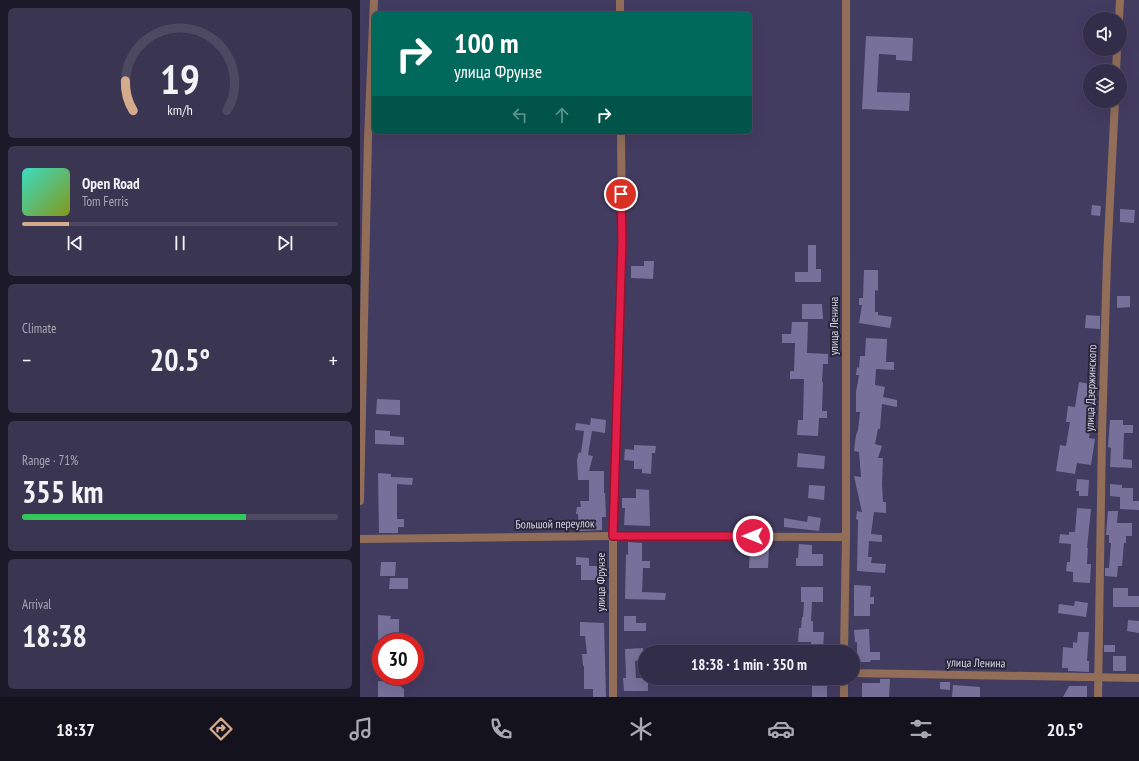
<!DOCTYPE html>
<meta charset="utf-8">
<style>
:root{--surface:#322d49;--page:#3a3550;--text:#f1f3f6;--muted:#a8a8b4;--line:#4d4961;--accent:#d6ab8b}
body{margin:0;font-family:"PT Sans Narrow",sans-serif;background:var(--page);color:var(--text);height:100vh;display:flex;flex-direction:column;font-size:15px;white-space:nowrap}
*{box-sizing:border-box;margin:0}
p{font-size:13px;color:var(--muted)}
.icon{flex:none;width:22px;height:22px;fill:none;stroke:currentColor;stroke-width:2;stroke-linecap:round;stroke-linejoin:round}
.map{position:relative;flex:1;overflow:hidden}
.panel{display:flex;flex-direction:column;gap:8px;padding:8px;background:#1c1928;width:360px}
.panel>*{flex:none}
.banner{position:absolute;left:12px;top:12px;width:380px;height:122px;border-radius:6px;box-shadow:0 4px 16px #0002,0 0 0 1px var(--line);background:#00695c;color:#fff;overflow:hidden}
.fabs{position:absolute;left:723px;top:12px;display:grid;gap:8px}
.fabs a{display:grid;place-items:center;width:44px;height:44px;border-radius:50%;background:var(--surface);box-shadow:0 4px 16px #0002,0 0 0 1px var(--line);font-size:20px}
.speed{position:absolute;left:12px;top:633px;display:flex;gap:8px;font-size:20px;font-weight:700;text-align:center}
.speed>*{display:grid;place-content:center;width:52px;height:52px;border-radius:50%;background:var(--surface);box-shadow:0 4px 16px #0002,0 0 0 1px var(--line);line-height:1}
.speed .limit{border:6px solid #d22;background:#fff;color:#111}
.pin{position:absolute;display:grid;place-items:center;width:34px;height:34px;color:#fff;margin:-17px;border:2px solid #fff;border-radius:50%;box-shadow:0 1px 4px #0007}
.me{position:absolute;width:44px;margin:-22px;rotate:270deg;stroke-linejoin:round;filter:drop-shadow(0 0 3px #0008)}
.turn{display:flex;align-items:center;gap:14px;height:84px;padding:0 16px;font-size:18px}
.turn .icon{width:52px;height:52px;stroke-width:2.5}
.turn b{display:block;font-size:28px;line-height:34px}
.lanes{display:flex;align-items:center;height:38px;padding:0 16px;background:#0003;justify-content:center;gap:20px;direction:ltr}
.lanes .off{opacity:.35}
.big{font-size:30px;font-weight:700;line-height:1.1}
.panel .card{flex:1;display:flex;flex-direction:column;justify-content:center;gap:6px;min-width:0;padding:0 14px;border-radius:6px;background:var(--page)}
.panel .dial{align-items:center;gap:0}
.dial svg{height:104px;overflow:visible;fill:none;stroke:var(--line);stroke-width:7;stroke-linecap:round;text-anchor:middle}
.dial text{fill:var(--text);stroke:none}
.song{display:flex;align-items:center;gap:12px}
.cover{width:48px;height:48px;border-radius:6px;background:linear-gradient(135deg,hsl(170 70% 55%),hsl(70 70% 35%))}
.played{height:4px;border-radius:2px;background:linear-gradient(90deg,var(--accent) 15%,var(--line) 15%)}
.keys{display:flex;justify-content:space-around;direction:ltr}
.heat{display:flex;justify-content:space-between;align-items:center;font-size:22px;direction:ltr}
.charge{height:6px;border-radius:3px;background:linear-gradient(90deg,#34c759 71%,var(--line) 0)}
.trip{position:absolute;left:278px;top:645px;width:222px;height:40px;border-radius:20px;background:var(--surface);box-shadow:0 4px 16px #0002,0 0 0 1px var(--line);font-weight:700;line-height:40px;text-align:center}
.tab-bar{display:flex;height:64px;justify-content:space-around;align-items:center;background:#14121d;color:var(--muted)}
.tab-bar .icon{width:28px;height:28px}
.tab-bar .active{color:var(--accent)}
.tab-bar b{font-size:18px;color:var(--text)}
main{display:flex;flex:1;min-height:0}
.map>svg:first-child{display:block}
.building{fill:#77709a}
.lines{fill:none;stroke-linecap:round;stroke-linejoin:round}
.minor{stroke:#926e59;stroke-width:8}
.route-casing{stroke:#92132f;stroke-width:10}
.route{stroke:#e11d48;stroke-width:7}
.labels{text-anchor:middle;stroke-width:4;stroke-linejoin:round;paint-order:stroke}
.street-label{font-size:12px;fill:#d6d3ea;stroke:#292638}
</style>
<main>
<section class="panel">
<div class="card dial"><svg viewBox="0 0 100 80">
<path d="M14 69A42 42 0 1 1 86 69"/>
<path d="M14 69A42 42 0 0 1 8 46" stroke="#d6ab8b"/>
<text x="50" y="56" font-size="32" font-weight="700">19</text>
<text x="50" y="72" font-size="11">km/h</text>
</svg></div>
<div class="card">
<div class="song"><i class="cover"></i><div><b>Open Road</b><p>Tom Ferris</p></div></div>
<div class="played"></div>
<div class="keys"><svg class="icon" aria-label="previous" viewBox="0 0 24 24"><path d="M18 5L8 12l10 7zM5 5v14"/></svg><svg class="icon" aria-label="pause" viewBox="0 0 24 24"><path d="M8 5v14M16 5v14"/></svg><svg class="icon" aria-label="next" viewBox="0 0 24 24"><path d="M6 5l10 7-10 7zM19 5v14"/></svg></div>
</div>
<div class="card"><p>Climate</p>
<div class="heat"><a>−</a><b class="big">20.5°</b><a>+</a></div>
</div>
<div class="card"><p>Range · 71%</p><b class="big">355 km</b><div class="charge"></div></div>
<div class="card"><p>Arrival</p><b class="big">18:38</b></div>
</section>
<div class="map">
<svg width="779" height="697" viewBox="0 0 779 697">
<rect width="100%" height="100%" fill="#433c61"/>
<g class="building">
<path d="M506,36L553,38L552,61L536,60V55L519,54L517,92L550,93L549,111L502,109Z"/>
<path d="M732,205L741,206L740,216L731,215Z"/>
<path d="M760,209L775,210L774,223L760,222Z"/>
<path d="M448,245H456V269H461V282H435V272H448Z"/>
<path d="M284,261H294L293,279L271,278V266H284Z"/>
<path d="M504,270H518V291L515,290V312H518V315L532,317L530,328L499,323L502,305H499V298H503Z"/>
<path d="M757,296H770V307L757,308Z"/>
<path d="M442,304H462L463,319H442Z"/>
<path d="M726,315L740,316V329L725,328Z"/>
<path d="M432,322H448L447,353L468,354V364H463L462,382H463L462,411H467V418H459L458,436L437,435L438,420H443L444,379H430V371H434L435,343H422V334H431Z"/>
<path d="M506,338L527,339L526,362H534V370L516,369L515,385L525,387L523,397L537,400V407L522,404L520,429H518L515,444L522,446L518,458H523L522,484L523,502H526V513L514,512L511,534L522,535V542L509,541L508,557H512L511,563L526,564L525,573L497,571L498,520L496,519L497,511L502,512L494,476L501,477L499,452L494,451L496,435L498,430L500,412H496V392L499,375H496L497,367L499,368L500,356H505Z"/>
<path d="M719,382L736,385L729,438L735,439L731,465L717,463L715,474L696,471L700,445L706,446L710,422H706L708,406L715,407Z"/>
<path d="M17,399L40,400V415L16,414Z"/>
<path d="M231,418L246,420L245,433L232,431L228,455L233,456L229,471H244V493H245L246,517H242V530L219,531L218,514H216L217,507H221L220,501H229V480H218L217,460L219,452L221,453L224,431L215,430L216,423L230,425Z"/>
<path d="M750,420H763V425H773V433H764L763,459L772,460V468L750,467L751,448L748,447Z"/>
<path d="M15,430L30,431V436L44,437V445L15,444Z"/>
<path d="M274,445L296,446L295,453H292L291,474L282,473V469H274V461L264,460L265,449L274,450Z"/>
<path d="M438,453L465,456L464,469L437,467Z"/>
<path d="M18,473L31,474V477L53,478L52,485L37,484V519H44V527H38V533H19Z"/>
<path d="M717,479L729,480L728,496H719V491H716Z"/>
<path d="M750,484L762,485V488H773V501H779V510L760,509V497L750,496Z"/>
<path d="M449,485L465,486L464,500L448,498Z"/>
<path d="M276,489L289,490L290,526L264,525L265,508H262V498H276Z"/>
<path d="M717,508L731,509L727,548H728L727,564H731L730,583L713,582V572L706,571L707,562H710L711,544L699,543L700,534L709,535V532H715Z"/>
<path d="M748,511H758L757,523H772V536H766V543H764L762,566H758L757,577L745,576V568H749L751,543H749V535H746Z"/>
<path d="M448,516L461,518L459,531L424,527V518L447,522Z"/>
<path d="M268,542L282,543V561H290V568H283L282,592L306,593L305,600L265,599L266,554L268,555Z"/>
<path d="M439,544L452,545V554H463V566H436V558H438Z"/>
<path d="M390,547L409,548L408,568H389Z"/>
<path d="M216,557L229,558V566H241V580H221V565H216Z"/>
<path d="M21,562H36L35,576H20Z"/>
<path d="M30,578H48V589H29Z"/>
<path d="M494,585L511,586L510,597H514V604H510V616H494Z"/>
<path d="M441,587H463V602H452L451,621H453V632H464L463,652H451V642H438L439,628H441L442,617H443L444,602H441Z"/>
<path d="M753,588H768V596H779V607H753Z"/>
<path d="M715,601L728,603L726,617L698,613L699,604L714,606Z"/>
<path d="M18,615L31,616L30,619H39V642H18Z"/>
<path d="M264,616H276V623H286V631H264Z"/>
<path d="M768,620L779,621V633L767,631Z"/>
<path d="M220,622L244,623L246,697H233V689H224V666H223L222,654H227L225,636H220Z"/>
<path d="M509,629L510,652H520V660H511L510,662H497V642H495L494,630Z"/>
<path d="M718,632H729L727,661H729V672L708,671V668H702L703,647L713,648V642L717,643Z"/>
<rect x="744" y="645" width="11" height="7"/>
<path d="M283,648L284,660L275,661L276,678H288V691H264L263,678H266L265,649Z"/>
<rect x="753" y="656" width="13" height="15"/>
<rect x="452" y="678" width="15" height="19"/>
<path d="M520,679H530L529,697H502V683H520Z"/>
<path d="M18,681L36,682L44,689V697H18Z"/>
<path d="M580,682H590V690L580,689Z"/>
<path d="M593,685L620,687V697H592Z"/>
<path d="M709,686H727V697H703Z"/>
</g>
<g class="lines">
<g class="minor">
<path d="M260,0V14"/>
<path d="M759,19L760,0"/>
<path d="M756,71L757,49"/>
<path d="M0,501L8,139L14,0"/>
<path d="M0,539L253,536L486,537"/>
<path d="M484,652L486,537V0"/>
<path d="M493,673L779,678"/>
<path d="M484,678V697"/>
<path d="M253,697V536L262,241L261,132"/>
<path d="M738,697L742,433L747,260L755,101"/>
</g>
</g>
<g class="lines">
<defs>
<path id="route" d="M261,194L262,241L253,536H393"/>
</defs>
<use href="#route" class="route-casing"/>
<use href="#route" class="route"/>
</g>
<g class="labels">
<g class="street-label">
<text transform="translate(474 326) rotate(-90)" y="4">улица Ленина</text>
<text transform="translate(731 388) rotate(-88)" y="4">улица Дзержинского</text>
<text transform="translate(195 524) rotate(-1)" y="4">Большой переулок</text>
<text transform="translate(241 582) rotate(-90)" y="4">улица Фрунзе</text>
<text transform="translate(616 663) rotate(1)" y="4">улица Ленина</text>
</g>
</g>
</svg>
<div class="fabs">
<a><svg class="icon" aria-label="sound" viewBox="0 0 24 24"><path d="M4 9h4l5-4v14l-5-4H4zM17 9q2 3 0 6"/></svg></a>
<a><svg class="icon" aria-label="layers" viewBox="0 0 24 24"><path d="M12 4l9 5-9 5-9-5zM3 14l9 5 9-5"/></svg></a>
</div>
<div class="speed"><div class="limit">30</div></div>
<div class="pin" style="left:261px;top:194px;background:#d93025"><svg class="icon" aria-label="arrive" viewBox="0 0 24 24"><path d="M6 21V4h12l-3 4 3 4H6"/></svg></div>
<svg class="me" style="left:393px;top:536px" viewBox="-20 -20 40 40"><circle r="17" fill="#e11d48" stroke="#fff" stroke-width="3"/><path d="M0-11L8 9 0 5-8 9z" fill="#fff"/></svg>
<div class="trip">18:38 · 1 min · 350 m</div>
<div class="banner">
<div class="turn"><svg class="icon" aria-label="right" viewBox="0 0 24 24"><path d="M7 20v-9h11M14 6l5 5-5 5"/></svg><div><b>100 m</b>улица Фрунзе</div></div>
<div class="lanes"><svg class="icon off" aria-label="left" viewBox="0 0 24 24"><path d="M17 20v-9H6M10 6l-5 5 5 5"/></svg><svg class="icon off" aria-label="ahead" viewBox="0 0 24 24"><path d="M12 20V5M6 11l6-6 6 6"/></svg><svg class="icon" aria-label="right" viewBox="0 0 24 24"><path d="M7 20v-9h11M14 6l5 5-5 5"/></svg></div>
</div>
</div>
</main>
<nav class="tab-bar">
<b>18:37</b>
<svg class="icon active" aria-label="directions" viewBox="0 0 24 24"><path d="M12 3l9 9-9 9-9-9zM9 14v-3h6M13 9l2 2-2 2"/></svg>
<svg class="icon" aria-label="music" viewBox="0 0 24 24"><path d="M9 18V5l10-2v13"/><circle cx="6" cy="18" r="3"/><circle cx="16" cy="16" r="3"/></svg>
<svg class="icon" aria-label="phone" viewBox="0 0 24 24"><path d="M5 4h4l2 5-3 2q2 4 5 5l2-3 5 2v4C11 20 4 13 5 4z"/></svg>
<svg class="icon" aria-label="climate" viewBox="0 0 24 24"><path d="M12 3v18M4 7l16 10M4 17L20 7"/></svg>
<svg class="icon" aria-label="car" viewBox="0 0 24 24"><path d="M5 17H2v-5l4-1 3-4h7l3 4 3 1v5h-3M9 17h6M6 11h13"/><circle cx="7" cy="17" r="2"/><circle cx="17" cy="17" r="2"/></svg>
<svg class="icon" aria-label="filters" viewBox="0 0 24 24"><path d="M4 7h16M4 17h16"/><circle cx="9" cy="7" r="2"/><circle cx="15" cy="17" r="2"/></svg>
<b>20.5°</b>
</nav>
